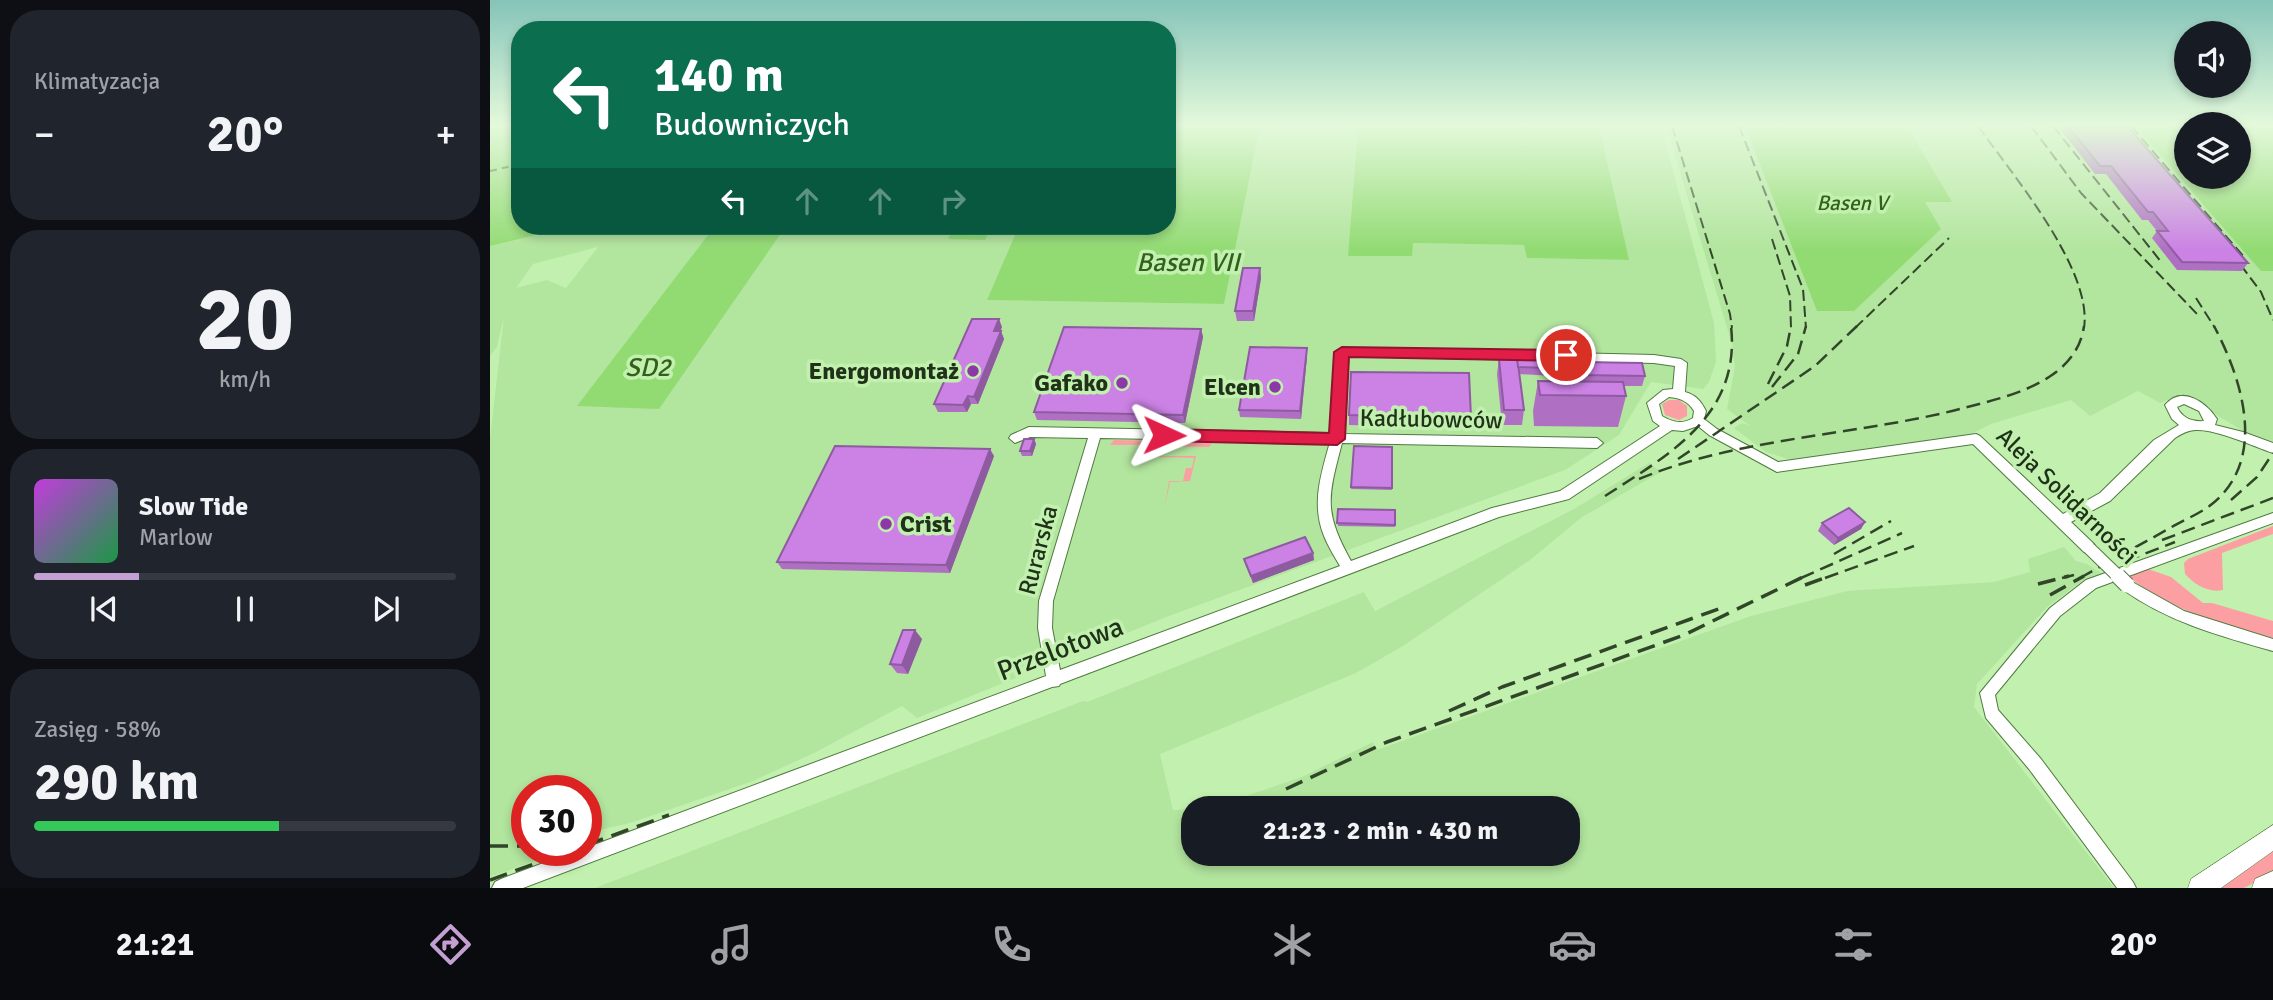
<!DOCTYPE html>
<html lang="pl">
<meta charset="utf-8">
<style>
:root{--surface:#171b24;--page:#20242c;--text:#f1f3f6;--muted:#9ea1a6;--line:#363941;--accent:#c49fd2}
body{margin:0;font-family:Signika,sans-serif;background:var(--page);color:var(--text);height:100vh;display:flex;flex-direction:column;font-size:26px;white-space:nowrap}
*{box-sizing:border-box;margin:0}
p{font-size:23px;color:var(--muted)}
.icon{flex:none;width:38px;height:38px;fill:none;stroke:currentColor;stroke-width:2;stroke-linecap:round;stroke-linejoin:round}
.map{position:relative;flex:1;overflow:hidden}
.side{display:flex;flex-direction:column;gap:10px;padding:10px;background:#0d0f14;width:490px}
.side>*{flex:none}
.top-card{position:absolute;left:21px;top:21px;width:665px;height:214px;border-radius:28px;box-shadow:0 4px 10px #0003;background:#0b6e4f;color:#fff;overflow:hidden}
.tools{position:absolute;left:1684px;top:21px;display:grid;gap:14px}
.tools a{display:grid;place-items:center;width:77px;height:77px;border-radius:50%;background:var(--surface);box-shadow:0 4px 10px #0003;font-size:35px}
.speed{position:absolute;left:21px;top:775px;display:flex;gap:14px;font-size:35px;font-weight:700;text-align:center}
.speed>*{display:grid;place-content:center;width:91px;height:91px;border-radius:50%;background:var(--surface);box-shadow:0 4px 10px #0003;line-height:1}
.speed .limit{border:10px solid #d22;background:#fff;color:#111}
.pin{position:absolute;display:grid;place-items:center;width:60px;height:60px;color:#fff;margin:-30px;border:4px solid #fff;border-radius:50%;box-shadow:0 2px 7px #0007}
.me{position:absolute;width:77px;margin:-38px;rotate:91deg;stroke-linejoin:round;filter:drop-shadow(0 0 5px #0008)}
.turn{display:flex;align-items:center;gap:24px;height:147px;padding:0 28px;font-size:32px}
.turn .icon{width:91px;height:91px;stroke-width:2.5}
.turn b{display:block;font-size:49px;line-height:60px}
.lanes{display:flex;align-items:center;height:66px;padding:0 28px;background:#0003;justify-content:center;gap:35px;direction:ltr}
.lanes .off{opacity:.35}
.big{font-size:52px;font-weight:800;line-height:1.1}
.side .widget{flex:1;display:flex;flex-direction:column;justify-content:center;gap:10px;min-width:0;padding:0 24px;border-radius:28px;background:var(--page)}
.side .dial{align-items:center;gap:0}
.dial b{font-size:91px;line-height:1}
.song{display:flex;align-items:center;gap:21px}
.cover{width:84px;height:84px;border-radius:10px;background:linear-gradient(135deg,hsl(290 70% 55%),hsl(140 70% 35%))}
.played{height:7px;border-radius:4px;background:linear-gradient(90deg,var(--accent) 25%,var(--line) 25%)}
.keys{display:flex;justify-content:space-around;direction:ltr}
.heat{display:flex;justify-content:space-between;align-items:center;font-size:38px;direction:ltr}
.charge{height:10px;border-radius:5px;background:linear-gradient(90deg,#34c759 58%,var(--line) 0)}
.trip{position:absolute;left:691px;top:796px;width:399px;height:70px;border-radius:28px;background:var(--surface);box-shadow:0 4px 10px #0003;font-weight:800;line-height:70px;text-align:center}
.tabs{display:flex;height:112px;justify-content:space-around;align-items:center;background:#090b0e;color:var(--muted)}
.tabs .icon{width:49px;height:49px}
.tabs .selected{color:var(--accent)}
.tabs b{font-size:32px;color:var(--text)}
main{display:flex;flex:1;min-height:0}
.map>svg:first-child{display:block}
.built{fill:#b2e59e;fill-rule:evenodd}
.green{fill:#fc9fa3}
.water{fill:#92db73}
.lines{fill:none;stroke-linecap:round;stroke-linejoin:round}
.ferry{stroke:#33611c;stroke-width:2;stroke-dasharray:7 5;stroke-linecap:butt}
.minor-casing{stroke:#507a3f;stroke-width:2}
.highway-casing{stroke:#507a3f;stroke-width:1}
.minor{fill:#fff;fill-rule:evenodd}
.highway{fill:#fff;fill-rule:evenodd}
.rail-far2{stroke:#314629;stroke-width:2;stroke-dasharray:11 5;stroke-linecap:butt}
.rail-far1{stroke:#314629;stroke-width:2.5;stroke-dasharray:14 7;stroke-linecap:butt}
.rail{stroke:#314629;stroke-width:3.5;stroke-dasharray:18 9;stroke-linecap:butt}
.minor-bridge-far1-casing{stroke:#507a3f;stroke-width:14;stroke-linecap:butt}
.minor-bridge-casing{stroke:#507a3f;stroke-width:17;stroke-linecap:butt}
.minor-bridge-far1{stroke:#fff;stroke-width:12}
.minor-bridge{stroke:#fff;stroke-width:15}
.wall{fill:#af70c4}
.shaded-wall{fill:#8e5ba0}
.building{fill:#cb82e4;stroke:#8e5ba0;stroke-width:2}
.route{fill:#e11d48;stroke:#92132f;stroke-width:2}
.poi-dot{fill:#8c39a7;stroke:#c2f1af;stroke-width:2.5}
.labels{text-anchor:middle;stroke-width:7;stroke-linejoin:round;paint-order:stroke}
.far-water-label{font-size:21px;font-style:italic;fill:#33611c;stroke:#c2f1af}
.poi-label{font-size:24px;font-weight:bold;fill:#203219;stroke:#c2f1af;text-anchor:end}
.street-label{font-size:24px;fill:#203219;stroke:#c2f1af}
.water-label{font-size:26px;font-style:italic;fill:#33611c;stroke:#c2f1af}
.near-street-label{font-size:28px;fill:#203219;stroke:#c2f1af}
</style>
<main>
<section class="side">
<div class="widget"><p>Klimatyzacja</p>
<div class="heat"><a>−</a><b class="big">20°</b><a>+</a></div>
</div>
<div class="widget dial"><b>20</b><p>km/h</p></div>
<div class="widget">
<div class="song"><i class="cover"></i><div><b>Slow Tide</b><p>Marlow</p></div></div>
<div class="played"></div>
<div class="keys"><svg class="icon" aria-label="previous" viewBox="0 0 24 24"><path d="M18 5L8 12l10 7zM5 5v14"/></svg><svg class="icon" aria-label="pause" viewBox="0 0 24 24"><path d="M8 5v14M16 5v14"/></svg><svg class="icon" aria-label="next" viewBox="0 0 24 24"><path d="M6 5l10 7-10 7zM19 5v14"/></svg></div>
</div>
<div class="widget"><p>Zasięg · 58%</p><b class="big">290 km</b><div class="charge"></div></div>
</section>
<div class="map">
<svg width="1783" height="888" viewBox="0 0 1783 888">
<rect width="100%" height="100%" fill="#c2f1af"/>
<g class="built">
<path d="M770,126H868L858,256L922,255V243L1035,245L1037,258L1138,260L1109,126H1171L1224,323L1226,362L1219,382L1213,389L1161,382L1129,435L1075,470L679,616L427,718L412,706L324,753L263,781L140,823L96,833V791H37V850L73,851L0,877V439L14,316L7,347L0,356V246L83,226H529L498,300L734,304ZM108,247L76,288L57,280L26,288L43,264Z"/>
<path d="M1176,126H1255L1268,158L1435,202H1461L1417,126H1645L1771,270L1783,271V443L1758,434L1692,394L1670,403L1648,391L1600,416L1581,400L1501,424L1481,434L1301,460L1276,452L1244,428L1252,423L1260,426L1237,409L1245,367L1242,344Z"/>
<path d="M1159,463L1171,472L1092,517L1040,560L913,646L866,673L670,754L683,810L704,809V854H1078V808H704L750,798L812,777L883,742L887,750L1261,616L1357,591L1504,582L1540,572L1538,559L1574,547L1586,561L1597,564L1612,574L1585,586L1556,608L1487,684L1484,707L1624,888H105L593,701L597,702L874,592L885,611L1084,509Z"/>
</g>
<g class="green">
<path d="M1179,400H1189L1197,406V416L1189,420L1175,415L1172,404Z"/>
<path d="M624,440L723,442L719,447L656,446L655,456H706L700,481L680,482L675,505L679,481H693L696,468H702L704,458L650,456L653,445H620Z"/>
<path d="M1783,526V534L1732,553L1733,590C1718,593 1705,585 1695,574L1694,563L1698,559Z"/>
<path d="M1658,569L1681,577L1713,603H1722L1783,621V638C1731,623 1678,611 1636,574Z"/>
<path d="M1783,848V873L1754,888H1725Z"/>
</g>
<g class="water">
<path d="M0,126H30V226H83L0,246Z"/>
<path d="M677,126H770L734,304L497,300L529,226H677Z"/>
<path d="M868,126H1109L1139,260L1037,258L1034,245L923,243L922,256H858Z"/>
<path d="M1255,126H1417L1462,202H1435L1451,229L1364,311H1327Z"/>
<path d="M1645,126H1696V177H1748V126H1783V271H1771Z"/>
<path d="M225,226H296L169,409L87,406Z"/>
<path d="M465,226H502L495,240L458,239Z"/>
</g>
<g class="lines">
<path class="ferry" d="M0,171L30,164"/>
<defs>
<g id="minor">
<path d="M851,348L1164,355L1191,359L1197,363L1195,392C1206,395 1211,401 1216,411L1214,419L1227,429L1288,462L1486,434L1490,436L1573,514L1610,493L1664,440L1689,425L1682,419L1675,405C1692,385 1716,402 1727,419L1725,425L1753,432L1783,443V453C1763,446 1726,429 1706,430C1698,430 1691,434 1685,438L1620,501L1581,522L1604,544L1606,548L1604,552L1599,554L1594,552L1483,444L1287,472L1219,435L1208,426L1193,431L1182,430L1079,499L1009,517L570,684L569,686L562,687L33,888H2L5,882L11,879L88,850H96V848L556,676L548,628L549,601L598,438L540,437L525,443L519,438L521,435L539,427L841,433L845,352ZM856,356L1164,363L1185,366L1183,389L1173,390L1157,403L1163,421L1170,426L1070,491L1002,508L861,561C833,511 838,497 852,443L1107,448L1113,443L1107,438L853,434ZM1179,397C1190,398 1198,401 1204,411L1203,418C1192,425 1182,422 1172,416L1169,404ZM1694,404L1709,411L1714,421C1702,422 1692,418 1687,407ZM610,438L840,442C831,474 821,504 834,536C838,546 844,556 850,566L570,670L562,628L563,601Z"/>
<path d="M1783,513V523L1606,588L1570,616L1505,695L1508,710L1551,759L1643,882L1646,888H1627L1539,769L1496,718L1490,693L1560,608L1596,580Z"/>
<path d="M1637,579L1694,611L1783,639V651C1730,636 1678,622 1632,589L1630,585L1632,581Z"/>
</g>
<g id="highway">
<path d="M1783,825V851L1731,888H1698L1701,879Z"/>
<path d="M1783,871V888H1762L1765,879Z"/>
</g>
</defs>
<use href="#minor" class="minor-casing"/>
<use href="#highway" class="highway-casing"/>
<use href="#minor" class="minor"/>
<use href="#highway" class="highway"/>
<g class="rail-far2">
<path d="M1182,126L1240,314L1242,328"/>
<path d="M1249,126L1313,289L1316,328"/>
<path d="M1488,126C1521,173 1603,269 1594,328"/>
<path d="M1541,126L1591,193L1708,315"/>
<path d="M1563,126L1672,263"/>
<path d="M1641,126L1754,257"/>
<path d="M1282,239L1300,296L1301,328"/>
<path d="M1741,252L1771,292L1783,320"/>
<path d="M1706,298L1725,328"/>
<path d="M1365,328L1459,238"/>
</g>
<g class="rail-far1">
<path d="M1278,384L1297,346L1301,326"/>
<path d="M1282,387L1308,354L1316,326"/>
<path d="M1188,459L1325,366L1367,326"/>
<path d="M1149,479C1250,437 1364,436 1470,409C1500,401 1533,394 1559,377C1578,365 1591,348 1594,326"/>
<path d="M1115,496C1180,454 1251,415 1241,326"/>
<path d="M1741,500L1767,477L1783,453"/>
<path d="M1672,540L1783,498"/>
<path d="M1344,554L1401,521"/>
<path d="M1636,561L1685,542"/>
<path d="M1311,578L1412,533"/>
<path d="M1335,578L1424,546"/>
<path d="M1572,578L1584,575"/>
<path d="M1590,578C1620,561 1650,545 1680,528C1693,520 1710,514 1722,504C1778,459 1752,379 1724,326"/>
</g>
<g class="rail">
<path d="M1548,584L1579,576"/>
<path d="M1315,585L1340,576"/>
<path d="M1560,595L1594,576"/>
<path d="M959,711L1012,687L1234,607"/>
<path d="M796,789L897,742L1194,635L1315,576"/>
<path d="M96,845L179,815"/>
<path d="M0,846H37"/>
<path d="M0,880L82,850"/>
</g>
<defs>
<path id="minor-bridge-far1" d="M1599,548L1630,578"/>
<path id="minor-bridge" d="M1628,576L1637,585"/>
</defs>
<use href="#minor-bridge-far1" class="minor-bridge-far1-casing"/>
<use href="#minor-bridge" class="minor-bridge-casing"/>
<use href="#minor-bridge-far1" class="minor-bridge-far1"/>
<use href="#minor-bridge" class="minor-bridge"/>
</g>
<g class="wall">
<path d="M1568,126H1637L1758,263L1752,271L1687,270L1662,238L1667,231L1658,220H1652L1616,174H1605Z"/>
<path d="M770,268L771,278L764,321H747L745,311Z"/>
<path d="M512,327L510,331L514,339L488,404H481L477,412H448L444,404Z"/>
<path d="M711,329L713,337L695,423L547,420L544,412Z"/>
<path d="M817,356L811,419L750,417L749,410Z"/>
<path d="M1009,359L1066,368L1064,376L1029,374L1034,410L1032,425H1012L1007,374Z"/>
<path d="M1087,362L1155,376L1152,386H1134L1136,396L1128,427L1044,426L1043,411L1048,381H1086L1085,372Z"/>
<path d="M859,415L981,418L980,428L859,425Z"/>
<path d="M544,439L546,444L542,456H532L530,451Z"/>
<path d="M864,446L902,447V490L861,489Z"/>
<path d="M504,456L460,573L292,569L287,562Z"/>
<path d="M848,509L905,510V527L848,526Z"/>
<path d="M1375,522L1371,529L1344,545L1328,531L1332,523Z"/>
<path d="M823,553L824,560L763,583L756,566L754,559Z"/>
<path d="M432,639L418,674L407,673L400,664Z"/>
</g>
<g class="shaded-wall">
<path d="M770,268L771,278L764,321L763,311Z"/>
<path d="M509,319L512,327L507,339L504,331Z"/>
<path d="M711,329L713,337L695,423L693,415Z"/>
<path d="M511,331L514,339L488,404L484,397Z"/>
<path d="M817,348V356L811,419L810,411Z"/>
<path d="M478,396L481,404L477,412L473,405Z"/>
<path d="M544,439L546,444L542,456L540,451Z"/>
<path d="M500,449L504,456L460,573L456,565Z"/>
<path d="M1375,522L1371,529L1344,545L1348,538Z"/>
<path d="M823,553L824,560L763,583L761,576Z"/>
<path d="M425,630L432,639L418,674L412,665Z"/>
</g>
<g class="building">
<path d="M1578,126H1637L1758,263L1692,262L1667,231H1678L1663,212H1658L1621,166H1610Z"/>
<path d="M753,268H770L763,311H745Z"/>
<path d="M482,319H509L504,331H511L484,397L478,396L473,405L444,404Z"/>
<path d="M574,327L711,329L693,415L544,412Z"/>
<path d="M760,347L817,348L810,411L749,410Z"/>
<path d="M1027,356L1034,410H1014L1009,359Z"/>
<path d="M1027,357L1064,358L1066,368L1028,367Z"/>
<path d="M1087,362L1152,363L1155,376L1089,375Z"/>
<path d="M861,372L979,373L981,418L859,415Z"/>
<path d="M1048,381L1133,382L1136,396L1050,395Z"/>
<path d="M534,439H544L540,451H530Z"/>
<path d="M345,446L500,449L456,565L287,562Z"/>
<path d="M864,446L902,447V488L861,487Z"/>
<path d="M1359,508L1375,522L1348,538L1332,523Z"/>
<path d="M848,509L905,510V525L847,523Z"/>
<path d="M815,537L823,553L761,576L754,559Z"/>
<path d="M413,630H425L412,665L400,664Z"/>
</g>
<linearGradient id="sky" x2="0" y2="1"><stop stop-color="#85c4b9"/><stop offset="0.5" stop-color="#e4f9db"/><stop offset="1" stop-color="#e4f9db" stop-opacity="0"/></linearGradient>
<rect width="1783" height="250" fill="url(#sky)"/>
<path class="route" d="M852,347L1076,350L1084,355L1076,361L859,357L855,439L847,445L674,441L666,435L674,429L839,433L844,352Z"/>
<g class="poi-dot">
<circle cx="483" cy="371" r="7"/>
<circle cx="632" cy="383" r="7"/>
<circle cx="785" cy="387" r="7"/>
<circle cx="396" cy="524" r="7"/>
</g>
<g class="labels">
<g class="far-water-label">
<text x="1362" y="210">Basen V</text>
</g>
<g class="poi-label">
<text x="469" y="379">Energomontaż</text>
<text x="618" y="391">Gafako</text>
<text x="771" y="395">Elcen</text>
<text x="410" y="532" text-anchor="start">Crist</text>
</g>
<g class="street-label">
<text transform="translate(941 419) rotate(1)" y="8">Kadłubowców</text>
<text transform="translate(1577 496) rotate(44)" y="8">Aleja Solidarności</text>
<text transform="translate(548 550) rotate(-75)" y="8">Rurarska</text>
</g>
<g class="water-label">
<text x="698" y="271">Basen VII</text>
<text x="158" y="376">SD2</text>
</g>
<g class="near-street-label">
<text transform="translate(570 648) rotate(-21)" y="10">Przelotowa</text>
</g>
</g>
</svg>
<div class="tools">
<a><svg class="icon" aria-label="sound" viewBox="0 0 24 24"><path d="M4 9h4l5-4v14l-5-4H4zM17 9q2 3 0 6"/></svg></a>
<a><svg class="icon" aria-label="layers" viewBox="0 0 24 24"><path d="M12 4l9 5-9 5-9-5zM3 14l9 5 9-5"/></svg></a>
</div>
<div class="speed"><div class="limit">30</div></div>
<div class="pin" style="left:1076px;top:355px;background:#d93025"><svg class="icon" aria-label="arrive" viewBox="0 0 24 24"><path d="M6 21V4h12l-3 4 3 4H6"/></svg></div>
<svg class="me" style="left:674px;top:435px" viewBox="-20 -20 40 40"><path d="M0-17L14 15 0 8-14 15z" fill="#e11d48" stroke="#fff" stroke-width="4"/></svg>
<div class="trip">21:23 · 2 min · 430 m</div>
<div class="top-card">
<div class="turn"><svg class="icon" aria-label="left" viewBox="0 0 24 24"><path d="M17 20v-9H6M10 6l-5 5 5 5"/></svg><div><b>140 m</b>Budowniczych</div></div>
<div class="lanes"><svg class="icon" aria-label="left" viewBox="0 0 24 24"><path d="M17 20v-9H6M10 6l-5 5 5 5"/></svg><svg class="icon off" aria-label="ahead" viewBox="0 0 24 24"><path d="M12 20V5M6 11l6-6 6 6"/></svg><svg class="icon off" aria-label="ahead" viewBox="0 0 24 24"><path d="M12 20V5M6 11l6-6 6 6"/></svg><svg class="icon off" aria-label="right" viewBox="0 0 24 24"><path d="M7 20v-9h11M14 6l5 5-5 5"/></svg></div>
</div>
</div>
</main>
<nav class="tabs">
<b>21:21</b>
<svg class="icon selected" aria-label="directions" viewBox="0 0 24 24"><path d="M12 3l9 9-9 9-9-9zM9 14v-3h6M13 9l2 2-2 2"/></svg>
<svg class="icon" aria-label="music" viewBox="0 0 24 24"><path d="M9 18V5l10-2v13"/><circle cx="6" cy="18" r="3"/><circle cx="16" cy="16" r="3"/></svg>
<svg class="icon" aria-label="phone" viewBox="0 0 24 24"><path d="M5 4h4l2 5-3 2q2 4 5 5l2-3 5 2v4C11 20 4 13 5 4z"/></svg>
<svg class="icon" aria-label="climate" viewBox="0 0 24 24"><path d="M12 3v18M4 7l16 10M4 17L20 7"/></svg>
<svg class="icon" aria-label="car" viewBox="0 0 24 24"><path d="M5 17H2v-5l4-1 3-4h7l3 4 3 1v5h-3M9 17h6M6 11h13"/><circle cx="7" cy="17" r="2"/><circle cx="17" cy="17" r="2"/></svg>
<svg class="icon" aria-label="filters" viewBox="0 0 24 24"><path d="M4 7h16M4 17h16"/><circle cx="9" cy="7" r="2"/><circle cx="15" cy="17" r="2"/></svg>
<b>20°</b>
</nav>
